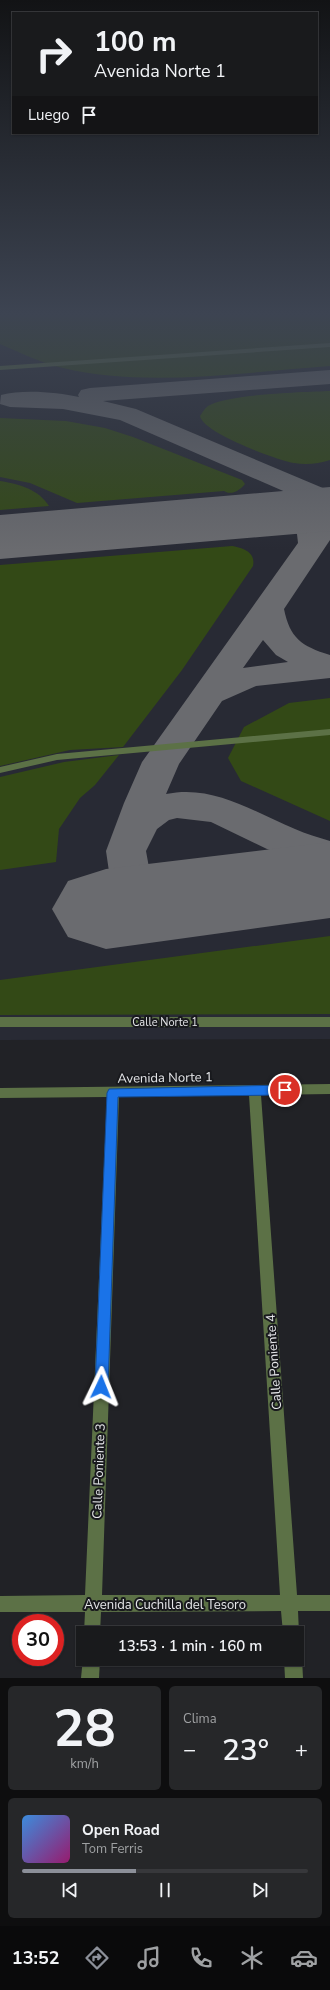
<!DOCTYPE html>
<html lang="es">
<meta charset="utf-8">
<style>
:root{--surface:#191a1c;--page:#262729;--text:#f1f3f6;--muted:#9fa1a3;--line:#37383b;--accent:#8c9099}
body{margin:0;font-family:"Nunito Sans",sans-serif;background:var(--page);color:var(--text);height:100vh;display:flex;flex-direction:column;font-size:15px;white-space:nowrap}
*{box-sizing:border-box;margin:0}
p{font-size:13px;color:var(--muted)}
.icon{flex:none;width:22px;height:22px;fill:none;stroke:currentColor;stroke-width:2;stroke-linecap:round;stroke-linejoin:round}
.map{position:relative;height:1678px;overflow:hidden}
.drawer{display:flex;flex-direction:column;gap:8px;padding:8px;background:#0e0e0f;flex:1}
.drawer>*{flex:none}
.top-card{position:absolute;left:12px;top:12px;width:306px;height:122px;border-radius:0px;box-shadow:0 1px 3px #0004,0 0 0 1px var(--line);background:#191a1c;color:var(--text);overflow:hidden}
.speed{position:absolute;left:12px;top:1614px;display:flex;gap:8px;font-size:20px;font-weight:700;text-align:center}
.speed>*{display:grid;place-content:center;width:52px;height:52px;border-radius:50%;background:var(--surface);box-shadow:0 1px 3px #0004,0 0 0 1px var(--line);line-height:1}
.speed .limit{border:6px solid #d22;background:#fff;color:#111}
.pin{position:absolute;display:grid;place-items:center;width:34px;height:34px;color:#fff;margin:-17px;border:2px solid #fff;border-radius:50%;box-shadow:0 1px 4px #0007}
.me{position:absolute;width:44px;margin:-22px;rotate:2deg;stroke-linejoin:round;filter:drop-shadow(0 0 3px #0008)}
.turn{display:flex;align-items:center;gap:14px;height:84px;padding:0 16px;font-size:18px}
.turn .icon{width:52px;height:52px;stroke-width:2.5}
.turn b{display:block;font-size:28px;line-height:34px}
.then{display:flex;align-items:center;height:38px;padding:0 16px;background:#0003;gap:8px;font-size:15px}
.big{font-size:30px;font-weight:600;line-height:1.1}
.drawer .card{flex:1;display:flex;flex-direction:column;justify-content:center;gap:6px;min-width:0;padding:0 14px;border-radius:6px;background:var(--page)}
.drawer .dial{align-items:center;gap:0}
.dial b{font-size:52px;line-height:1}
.song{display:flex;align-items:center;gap:12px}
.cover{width:48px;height:48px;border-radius:6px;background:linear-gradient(135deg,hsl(210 70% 55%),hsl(320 70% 35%))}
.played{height:4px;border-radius:2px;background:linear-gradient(90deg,var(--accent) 40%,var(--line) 40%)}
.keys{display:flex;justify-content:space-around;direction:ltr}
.heat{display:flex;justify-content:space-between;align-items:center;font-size:22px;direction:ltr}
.drawer .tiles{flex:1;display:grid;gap:8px;grid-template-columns:1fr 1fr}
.card:last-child{grid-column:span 2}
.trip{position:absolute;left:76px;top:1626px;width:228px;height:40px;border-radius:0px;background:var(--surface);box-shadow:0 1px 3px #0004,0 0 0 1px var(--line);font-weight:600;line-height:40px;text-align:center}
.dock{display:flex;height:64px;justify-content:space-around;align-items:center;background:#0a0a0b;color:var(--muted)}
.dock .icon{width:28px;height:28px}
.dock .on{color:var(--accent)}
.dock b{font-size:18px;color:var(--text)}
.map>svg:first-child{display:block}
.built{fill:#282a34}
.green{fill:#334916}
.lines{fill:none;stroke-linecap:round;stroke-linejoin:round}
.taxiway{fill:#6a6b6f;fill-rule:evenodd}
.runway{fill:#6a6b6f;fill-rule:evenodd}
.minor{fill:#5c7146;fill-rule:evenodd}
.route{fill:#1a73e8;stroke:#114b97}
.labels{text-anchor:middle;stroke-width:4;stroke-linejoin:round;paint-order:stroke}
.street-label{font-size:11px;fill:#e6e7ea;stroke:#18191d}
.near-street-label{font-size:13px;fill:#e6e7ea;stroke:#18191d}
</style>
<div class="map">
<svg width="330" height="1678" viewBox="0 0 330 1678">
<rect width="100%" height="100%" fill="#212226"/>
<path class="built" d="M0,315H330V1039L0,1040Z"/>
<g class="green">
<path d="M0,315H330V366C247,372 144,388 63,368C41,363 21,353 0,344Z"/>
<path d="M330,391V460C318,464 306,465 294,463C277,460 203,433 200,416C203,412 204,409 208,406C227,394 305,392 330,391Z"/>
<path d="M0,418L66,421L105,428L133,437L242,480L245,484C240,490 232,496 224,491L77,503L30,483L0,477Z"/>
<path d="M0,481C19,484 38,489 49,506L0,510Z"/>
<path d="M232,546C243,548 256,552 253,566L182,670L123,747L70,750L0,766V565Z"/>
<path d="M330,698V821L241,781L228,758L244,727L289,703Z"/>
<path d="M119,755L95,785L80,798L59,829L56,862L0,870V777L64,762Z"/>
<path d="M330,936V1014L0,1015V980Z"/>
</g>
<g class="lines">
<g class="taxiway">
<path d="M330,370V384L103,401L136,409L330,491V510L320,507L120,420L63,409L10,407L0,404L1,395C23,389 57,392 79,397L78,395L81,390L90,388Z"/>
<path d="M260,506C278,507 300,509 315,519L320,513L330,510V540L284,609C290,638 301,646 330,655V678L256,686L222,701L179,764L166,794C214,784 253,812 295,829C306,834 318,837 330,841V871L267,849L211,822L177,818L169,820L157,829L146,851L156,906L150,917L135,922L120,917L114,906L106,851L124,803L142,762L298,543L297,534L283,526L250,521L246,515L250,509ZM263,640L276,655L288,662L243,668Z"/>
</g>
<g class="runway">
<path d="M330,487V531L0,559V515Z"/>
<path d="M330,842V918L106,949L68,937L52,909L68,881L106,869Z"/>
</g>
<g class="minor">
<path d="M330,343V347L0,370V366Z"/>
<path d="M330,729V735L57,760L0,773V767L57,754Z"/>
<rect x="0" y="1017" width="330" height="10"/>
<path d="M330,1084V1094L261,1095L297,1595H330V1611H298L299,1633L297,1639V1633H283L281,1611L101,1612L100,1633H84L85,1612H0V1596L85,1595L107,1097L0,1098V1088ZM249,1095L280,1595H102L119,1097Z"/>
<path d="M297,1652L302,1659L303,1678H285L284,1659H297Z"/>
<path d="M83,1658L100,1659L99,1678H81Z"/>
</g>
</g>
<linearGradient id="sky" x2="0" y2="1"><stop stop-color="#121315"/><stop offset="0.57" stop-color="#3d4452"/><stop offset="1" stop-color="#3d4452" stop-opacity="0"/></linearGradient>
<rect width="330" height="550" fill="url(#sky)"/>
<path class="route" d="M285,1085L289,1086L290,1090L289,1093L285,1095L118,1097L108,1387L106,1392L101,1394L97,1392L95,1387L107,1093L109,1089Z"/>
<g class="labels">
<g class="street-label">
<text x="165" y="1026">Calle Norte 1</text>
</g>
<g class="near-street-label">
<text transform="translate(165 1077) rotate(-1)" y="5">Avenida Norte 1</text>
<text transform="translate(273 1362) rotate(-94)" y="5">Calle Poniente 4</text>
<text transform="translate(98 1471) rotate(-88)" y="5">Calle Poniente 3</text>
<text x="165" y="1609">Avenida Cuchilla del Tesoro</text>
</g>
</g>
</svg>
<div class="speed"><div class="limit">30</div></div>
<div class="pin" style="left:285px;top:1090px;background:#d93025"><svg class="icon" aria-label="arrive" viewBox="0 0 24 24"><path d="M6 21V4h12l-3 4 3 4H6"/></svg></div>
<svg class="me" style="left:101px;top:1387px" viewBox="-20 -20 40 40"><path d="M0-17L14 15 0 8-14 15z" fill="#1a73e8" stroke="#fff" stroke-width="4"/></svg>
<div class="trip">13:53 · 1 min · 160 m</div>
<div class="top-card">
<div class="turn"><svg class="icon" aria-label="right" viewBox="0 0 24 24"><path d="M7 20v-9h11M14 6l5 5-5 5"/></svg><div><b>100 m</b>Avenida Norte 1</div></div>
<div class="then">Luego<svg class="icon" aria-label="arrive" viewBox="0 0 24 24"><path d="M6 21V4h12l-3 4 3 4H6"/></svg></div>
</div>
</div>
<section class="drawer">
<div class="tiles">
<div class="card dial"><b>28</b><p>km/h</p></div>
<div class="card"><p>Clima</p>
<div class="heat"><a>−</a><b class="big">23°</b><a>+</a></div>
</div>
<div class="card">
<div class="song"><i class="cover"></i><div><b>Open Road</b><p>Tom Ferris</p></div></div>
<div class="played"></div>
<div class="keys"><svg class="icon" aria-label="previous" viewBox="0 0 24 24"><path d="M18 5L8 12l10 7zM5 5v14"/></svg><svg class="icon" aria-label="pause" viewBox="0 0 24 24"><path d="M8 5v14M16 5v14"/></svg><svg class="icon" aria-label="next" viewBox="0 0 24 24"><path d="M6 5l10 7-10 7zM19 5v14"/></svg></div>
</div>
</div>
</section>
<nav class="dock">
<b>13:52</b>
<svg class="icon on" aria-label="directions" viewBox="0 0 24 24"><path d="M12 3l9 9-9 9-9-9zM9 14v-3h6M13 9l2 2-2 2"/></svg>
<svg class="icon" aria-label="music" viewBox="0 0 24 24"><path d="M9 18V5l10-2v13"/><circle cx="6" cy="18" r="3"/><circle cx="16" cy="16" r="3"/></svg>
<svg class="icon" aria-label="phone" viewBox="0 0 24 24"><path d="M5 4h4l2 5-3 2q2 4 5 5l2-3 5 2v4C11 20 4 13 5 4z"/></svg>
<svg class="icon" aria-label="climate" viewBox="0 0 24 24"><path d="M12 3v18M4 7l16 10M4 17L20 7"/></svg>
<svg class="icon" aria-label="car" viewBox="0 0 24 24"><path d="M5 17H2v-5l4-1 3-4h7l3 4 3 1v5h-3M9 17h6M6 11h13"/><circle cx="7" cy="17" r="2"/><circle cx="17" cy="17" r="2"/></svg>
</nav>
